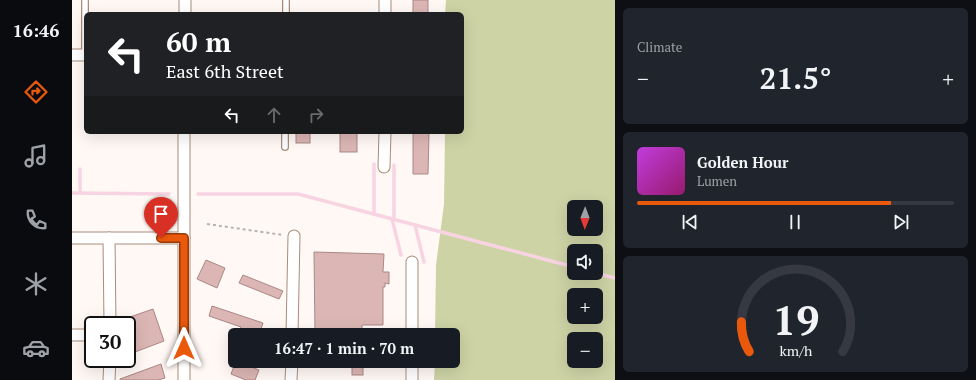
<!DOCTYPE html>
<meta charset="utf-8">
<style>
:root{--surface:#171b24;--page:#20242c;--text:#f1f3f6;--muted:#9ea1a6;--line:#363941;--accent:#ea580c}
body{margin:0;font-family:"PT Serif",serif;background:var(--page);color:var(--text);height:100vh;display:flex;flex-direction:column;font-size:15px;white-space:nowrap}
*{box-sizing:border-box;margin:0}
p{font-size:13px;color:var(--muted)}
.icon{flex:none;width:22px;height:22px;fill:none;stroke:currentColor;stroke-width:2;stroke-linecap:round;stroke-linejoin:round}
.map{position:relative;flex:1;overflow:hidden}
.drawer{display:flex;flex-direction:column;gap:8px;padding:8px;background:#0d0f14;width:361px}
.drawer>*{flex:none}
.top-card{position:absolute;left:12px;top:12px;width:380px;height:122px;border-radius:6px;box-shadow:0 4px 16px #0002;background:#202124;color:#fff;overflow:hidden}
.needle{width:26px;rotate:181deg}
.controls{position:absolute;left:495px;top:200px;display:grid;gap:8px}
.controls a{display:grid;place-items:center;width:36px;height:36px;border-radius:6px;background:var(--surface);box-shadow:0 4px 16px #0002;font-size:20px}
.speed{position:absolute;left:12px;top:316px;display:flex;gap:8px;font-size:20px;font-weight:700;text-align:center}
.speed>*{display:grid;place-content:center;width:52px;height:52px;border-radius:50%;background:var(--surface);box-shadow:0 4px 16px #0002;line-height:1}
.speed .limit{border:2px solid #111;border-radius:6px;background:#fff;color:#111}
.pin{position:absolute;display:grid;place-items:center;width:34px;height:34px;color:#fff;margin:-41px -17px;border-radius:50% 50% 50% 0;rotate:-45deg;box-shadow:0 0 4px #0007}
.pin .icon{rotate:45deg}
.me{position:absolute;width:44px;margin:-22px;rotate:0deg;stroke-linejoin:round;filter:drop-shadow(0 0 3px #0008)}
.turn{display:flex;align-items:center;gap:14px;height:84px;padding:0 16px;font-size:18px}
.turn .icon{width:52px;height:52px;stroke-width:2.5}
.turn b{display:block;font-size:28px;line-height:34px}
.lanes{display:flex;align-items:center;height:38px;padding:0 16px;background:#0003;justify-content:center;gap:20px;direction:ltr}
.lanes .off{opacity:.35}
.big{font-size:30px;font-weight:700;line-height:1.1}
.drawer .card{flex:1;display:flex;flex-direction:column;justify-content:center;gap:6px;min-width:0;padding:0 14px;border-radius:6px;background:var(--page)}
.drawer .dial{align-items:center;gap:0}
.dial svg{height:104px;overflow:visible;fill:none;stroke:var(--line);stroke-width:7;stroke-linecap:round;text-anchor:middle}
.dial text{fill:var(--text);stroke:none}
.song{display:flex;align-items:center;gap:12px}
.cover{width:48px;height:48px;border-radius:6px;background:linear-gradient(135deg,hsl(290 70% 55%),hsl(320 70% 35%))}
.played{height:4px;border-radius:2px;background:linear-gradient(90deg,var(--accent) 80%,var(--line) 80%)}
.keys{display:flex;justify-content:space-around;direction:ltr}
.heat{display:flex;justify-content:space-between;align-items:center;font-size:22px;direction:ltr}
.trip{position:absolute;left:156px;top:328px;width:232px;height:40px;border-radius:6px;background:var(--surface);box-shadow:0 4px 16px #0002;font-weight:700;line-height:40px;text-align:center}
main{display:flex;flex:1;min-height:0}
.tabs{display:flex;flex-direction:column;width:72px;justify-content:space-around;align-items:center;background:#090b0e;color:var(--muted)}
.tabs .icon{width:28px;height:28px}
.tabs .on{color:var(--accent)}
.tabs b{font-size:18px;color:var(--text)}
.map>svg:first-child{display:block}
.green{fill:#cdd3a5;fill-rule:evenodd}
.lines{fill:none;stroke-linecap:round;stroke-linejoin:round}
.stream{stroke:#f8d4e3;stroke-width:3.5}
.building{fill:#dbb6b4;stroke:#aa8785}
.lane-casing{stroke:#a98c7b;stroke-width:8}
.street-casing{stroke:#a98c7b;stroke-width:13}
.path{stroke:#b9b1ac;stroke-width:2;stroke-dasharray:3 3;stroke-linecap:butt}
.lane{stroke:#fff;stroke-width:5.5}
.street{stroke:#fff;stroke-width:11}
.route-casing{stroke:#983908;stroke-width:10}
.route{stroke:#ea580c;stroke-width:7}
</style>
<main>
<nav class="tabs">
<b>16:46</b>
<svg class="icon on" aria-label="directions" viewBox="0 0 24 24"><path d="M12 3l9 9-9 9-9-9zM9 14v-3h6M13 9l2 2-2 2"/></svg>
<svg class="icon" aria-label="music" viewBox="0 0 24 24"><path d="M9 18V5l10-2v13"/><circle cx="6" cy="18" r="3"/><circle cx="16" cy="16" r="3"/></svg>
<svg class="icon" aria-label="phone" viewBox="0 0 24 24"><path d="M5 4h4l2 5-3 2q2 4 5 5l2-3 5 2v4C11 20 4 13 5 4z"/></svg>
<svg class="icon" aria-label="climate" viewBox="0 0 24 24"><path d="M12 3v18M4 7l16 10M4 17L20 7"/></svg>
<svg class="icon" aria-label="car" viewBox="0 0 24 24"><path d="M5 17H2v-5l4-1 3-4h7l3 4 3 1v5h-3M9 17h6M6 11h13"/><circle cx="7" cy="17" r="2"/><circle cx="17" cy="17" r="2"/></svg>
</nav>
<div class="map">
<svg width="543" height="380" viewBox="0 0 543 380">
<rect width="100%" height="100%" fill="#fff8f5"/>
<path class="green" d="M374,0H543V380H362L363,361H381V335H363L364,265L372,204L373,132H390V14H373ZM502,207H524V229H502ZM502,251H524V273H502ZM502,295H524V317H502ZM502,339H524V361H502Z"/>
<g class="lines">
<g class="stream">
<path d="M8,169V193"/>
<path d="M0,193L97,194"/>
<path d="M126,194H226L502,267"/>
<path d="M302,214V164"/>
<path d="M320,219L329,255"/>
<path d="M322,220V165"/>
<path d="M343,225L352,262"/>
<path d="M523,273L543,278"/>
</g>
</g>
<g class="building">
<rect x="341" y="0" width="15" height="14"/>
<rect x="224" y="132" width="14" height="11"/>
<rect x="268" y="132" width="17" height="20"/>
<path d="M341,132H357L356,174H341Z"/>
<path d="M242,252L312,254L311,272H317V284L313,283V287H311V325H290V330H277V333H243Z"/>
<path d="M134,260L153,268L145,288L125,279Z"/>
<path d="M171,275L211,291L207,299L167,283Z"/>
<path d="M140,306L191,323L187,335H166L169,327L137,316Z"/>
<path d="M81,309L92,341L55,355V345L64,342L55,318Z"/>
<path d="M164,361L187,370L183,380H174L159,374Z"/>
<rect x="280" y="362" width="11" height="13"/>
<path d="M89,364L93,378L86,380H48V379Z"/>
</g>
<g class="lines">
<defs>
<g id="lane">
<path d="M13,0V55"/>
<path d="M214,0V14"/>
<path d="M213,147V132"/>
</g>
<g id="street">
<path d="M113,0V14"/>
<path d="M313,14V0"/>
<path d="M0,55H14"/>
<path d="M312,167L313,132"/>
<path d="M0,238H112"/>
<path d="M37,238L38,325"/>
<path d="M340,262V335"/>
<path d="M0,335H21"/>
<path d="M220,335L222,236"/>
<path d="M340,361V380"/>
<path d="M37,380L38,359"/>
<path d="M112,380V132"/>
<path d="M219,380L220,361"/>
</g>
</defs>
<use href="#lane" class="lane-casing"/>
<use href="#street" class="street-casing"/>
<path class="path" d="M135,224L211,235"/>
<use href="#lane" class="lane"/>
<use href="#street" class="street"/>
</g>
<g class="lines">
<defs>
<path id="route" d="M89,238H112V348"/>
</defs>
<use href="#route" class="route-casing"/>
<use href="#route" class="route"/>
</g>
</svg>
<div class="controls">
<a><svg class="needle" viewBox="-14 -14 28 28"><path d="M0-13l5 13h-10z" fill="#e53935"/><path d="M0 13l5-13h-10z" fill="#9ea1a6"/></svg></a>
<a><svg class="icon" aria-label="sound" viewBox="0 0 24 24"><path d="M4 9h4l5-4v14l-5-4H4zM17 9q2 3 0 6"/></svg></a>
<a>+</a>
<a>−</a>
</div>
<div class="speed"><div class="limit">30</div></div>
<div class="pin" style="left:89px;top:238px;background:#d93025"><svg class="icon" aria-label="arrive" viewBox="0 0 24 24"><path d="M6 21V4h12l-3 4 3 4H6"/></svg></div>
<svg class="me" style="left:112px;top:348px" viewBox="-20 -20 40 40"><path d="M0-17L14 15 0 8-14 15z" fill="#ea580c" stroke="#fff" stroke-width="4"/></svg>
<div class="trip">16:47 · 1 min · 70 m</div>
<div class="top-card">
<div class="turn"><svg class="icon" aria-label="left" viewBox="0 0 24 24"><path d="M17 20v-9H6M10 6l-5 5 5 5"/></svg><div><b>60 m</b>East 6th Street</div></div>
<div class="lanes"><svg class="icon" aria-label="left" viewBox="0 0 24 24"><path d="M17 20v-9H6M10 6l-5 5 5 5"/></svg><svg class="icon off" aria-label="ahead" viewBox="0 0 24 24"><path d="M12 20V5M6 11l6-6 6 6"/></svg><svg class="icon off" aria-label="right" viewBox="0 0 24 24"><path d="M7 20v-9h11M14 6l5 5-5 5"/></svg></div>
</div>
</div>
<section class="drawer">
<div class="card"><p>Climate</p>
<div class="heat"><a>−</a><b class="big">21.5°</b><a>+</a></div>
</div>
<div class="card">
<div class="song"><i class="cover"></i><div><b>Golden Hour</b><p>Lumen</p></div></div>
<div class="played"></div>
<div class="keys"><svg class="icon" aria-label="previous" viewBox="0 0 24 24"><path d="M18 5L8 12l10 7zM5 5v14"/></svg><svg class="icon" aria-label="pause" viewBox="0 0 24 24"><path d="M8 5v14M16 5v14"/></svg><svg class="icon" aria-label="next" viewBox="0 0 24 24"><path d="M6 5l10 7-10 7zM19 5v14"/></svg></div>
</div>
<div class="card dial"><svg viewBox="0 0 100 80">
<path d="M14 69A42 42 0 1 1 86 69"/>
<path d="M14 69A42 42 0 0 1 8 46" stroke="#ea580c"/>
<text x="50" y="56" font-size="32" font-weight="700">19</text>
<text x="50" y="72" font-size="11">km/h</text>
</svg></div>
</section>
</main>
